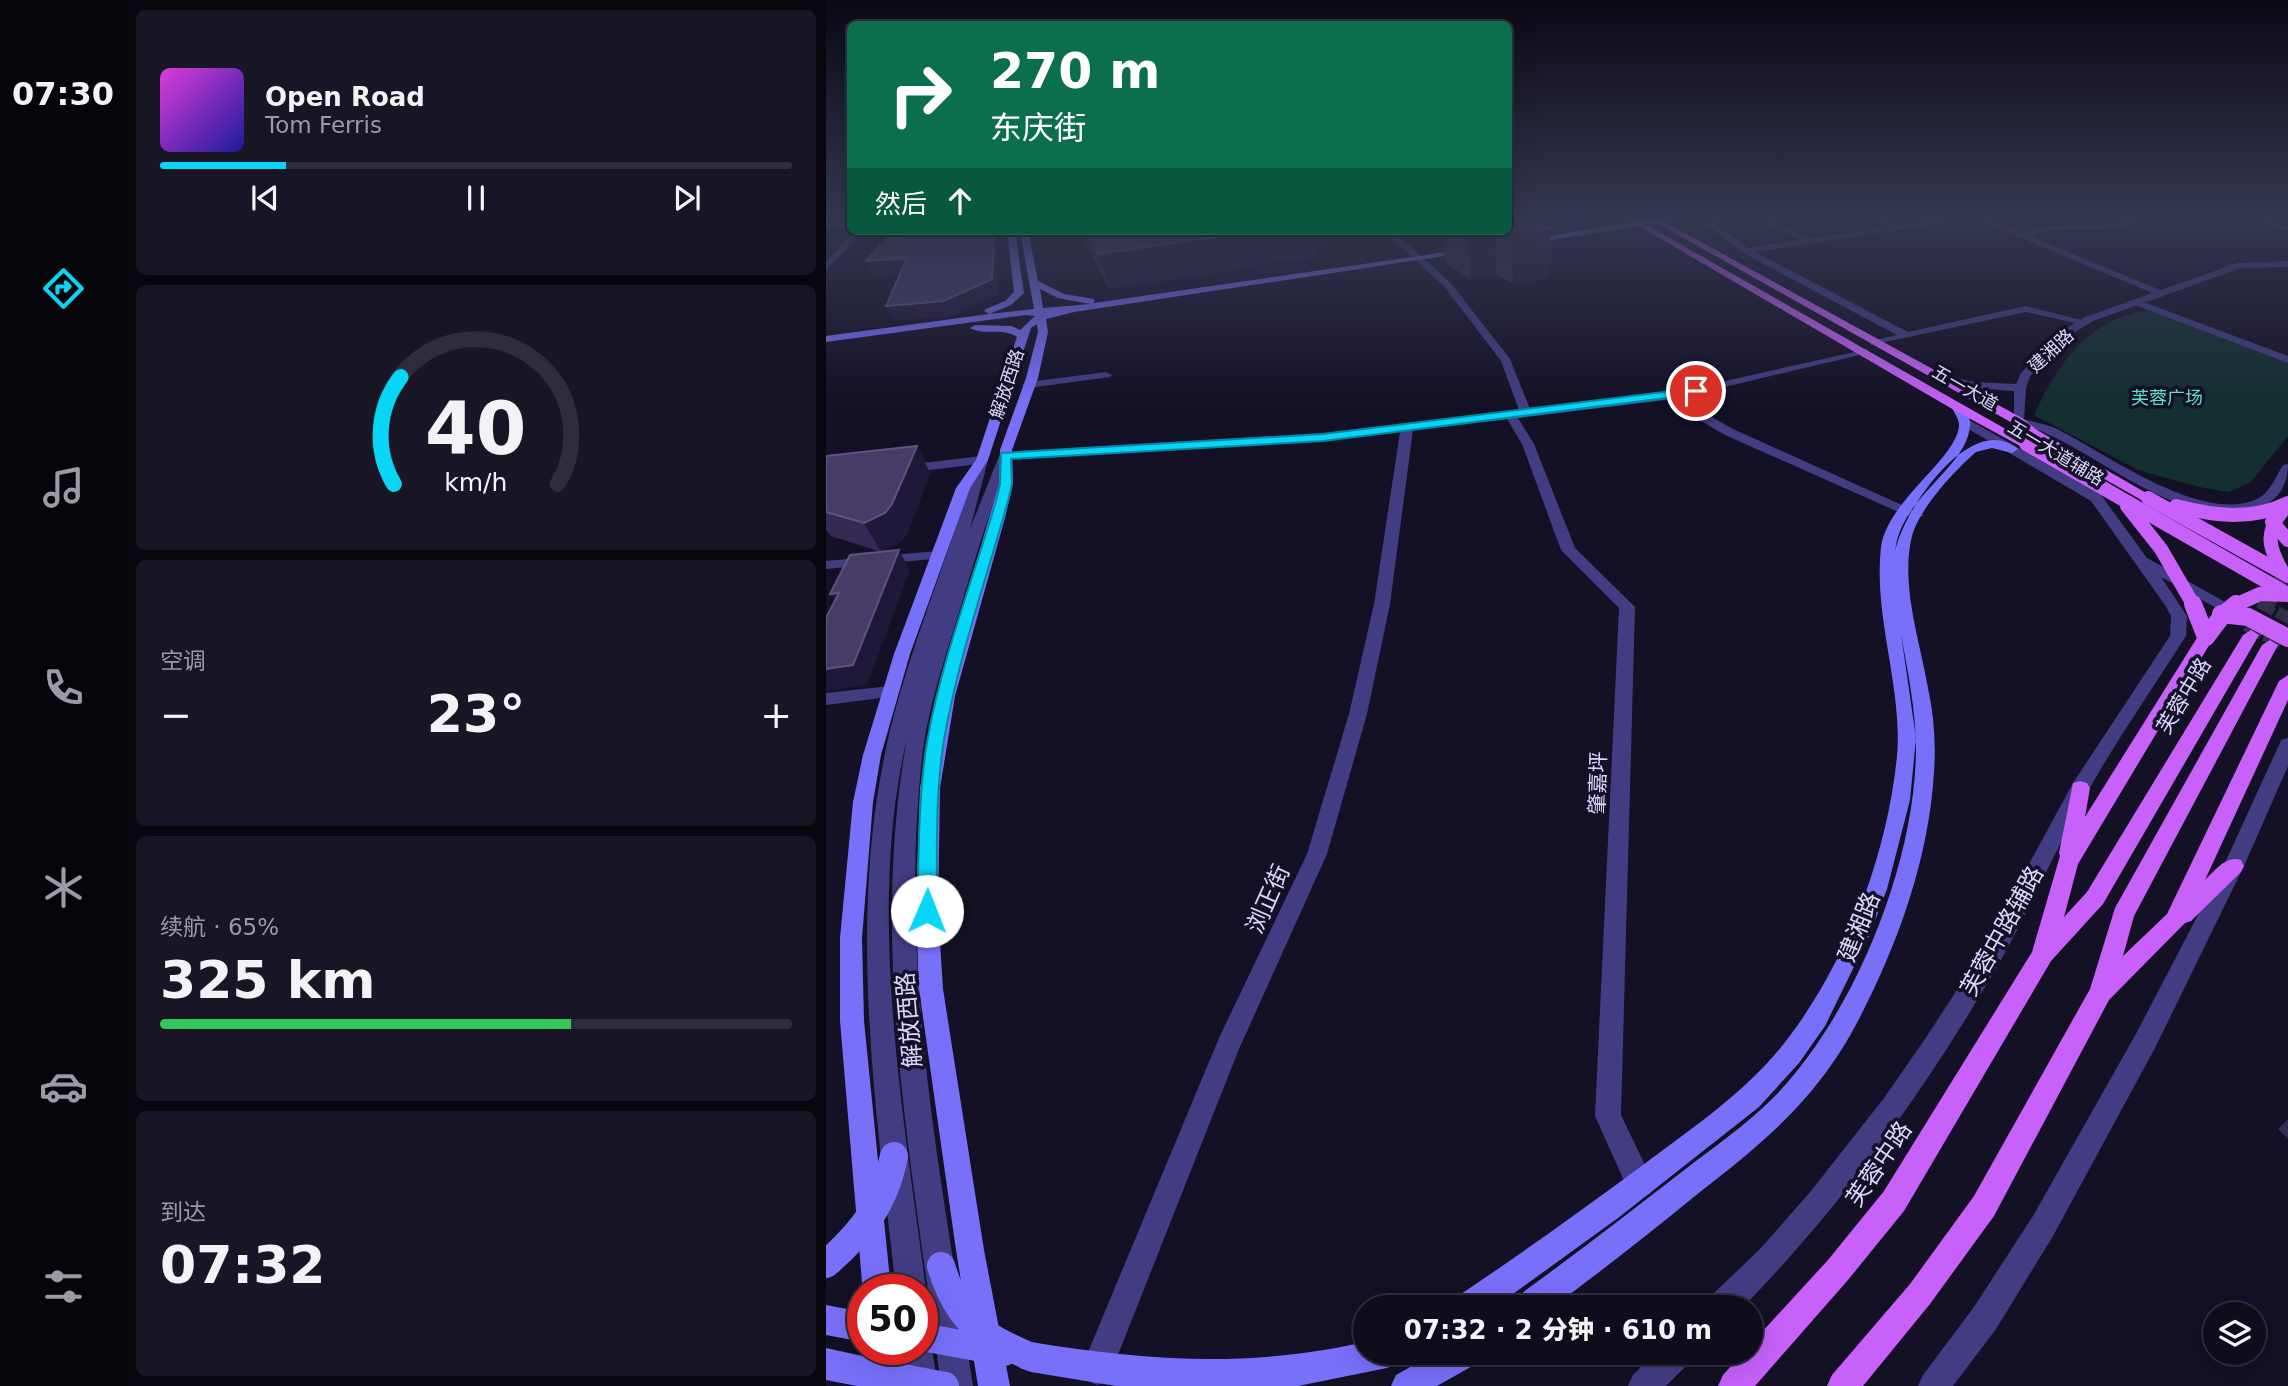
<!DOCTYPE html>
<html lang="zh">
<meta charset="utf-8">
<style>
:root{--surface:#0f0c1c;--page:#181525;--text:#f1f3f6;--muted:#9b9ba3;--line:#2f2c3b;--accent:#09d5f7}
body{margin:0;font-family:"DejaVu Sans","Noto Sans SC",sans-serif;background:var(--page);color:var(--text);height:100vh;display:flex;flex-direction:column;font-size:26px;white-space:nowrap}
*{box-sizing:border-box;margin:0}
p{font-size:23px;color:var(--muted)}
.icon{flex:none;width:38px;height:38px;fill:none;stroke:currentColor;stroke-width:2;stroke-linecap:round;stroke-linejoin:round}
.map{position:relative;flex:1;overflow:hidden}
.side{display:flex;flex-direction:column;gap:10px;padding:10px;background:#08070f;width:700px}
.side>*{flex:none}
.top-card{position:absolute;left:21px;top:21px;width:665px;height:214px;border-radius:10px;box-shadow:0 7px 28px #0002,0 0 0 2px var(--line);background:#0b6e4f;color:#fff;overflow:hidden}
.buttons{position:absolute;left:1377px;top:1302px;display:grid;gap:14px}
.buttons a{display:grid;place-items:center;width:63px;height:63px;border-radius:50%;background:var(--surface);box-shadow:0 7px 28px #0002,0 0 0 2px var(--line);font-size:35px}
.speed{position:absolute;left:21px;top:1274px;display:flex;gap:14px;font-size:35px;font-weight:700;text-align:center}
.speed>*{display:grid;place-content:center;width:91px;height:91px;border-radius:50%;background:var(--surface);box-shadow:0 7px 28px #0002,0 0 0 2px var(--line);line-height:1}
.speed .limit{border:10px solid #d22;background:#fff;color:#111}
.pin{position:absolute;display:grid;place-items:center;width:60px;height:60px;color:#fff;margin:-30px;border:4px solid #fff;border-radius:50%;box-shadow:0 2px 7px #0007}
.me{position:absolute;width:77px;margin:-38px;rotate:1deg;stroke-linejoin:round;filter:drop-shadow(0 0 5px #0008)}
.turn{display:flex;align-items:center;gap:24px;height:147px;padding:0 28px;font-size:32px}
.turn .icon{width:91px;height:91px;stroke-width:2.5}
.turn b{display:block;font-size:49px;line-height:60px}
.then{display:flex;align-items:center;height:66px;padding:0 28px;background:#0003;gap:14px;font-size:26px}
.big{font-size:52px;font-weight:800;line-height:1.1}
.side .widget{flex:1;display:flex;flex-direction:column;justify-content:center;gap:10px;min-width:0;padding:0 24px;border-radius:10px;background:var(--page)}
.side .dial{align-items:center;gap:0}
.dial svg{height:182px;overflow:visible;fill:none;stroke:var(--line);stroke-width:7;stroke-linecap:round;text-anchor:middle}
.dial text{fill:var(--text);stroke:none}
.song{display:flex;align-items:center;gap:21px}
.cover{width:84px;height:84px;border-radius:10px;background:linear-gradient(135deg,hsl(300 70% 55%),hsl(240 70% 35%))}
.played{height:7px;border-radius:4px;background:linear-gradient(90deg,var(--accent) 20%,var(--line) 20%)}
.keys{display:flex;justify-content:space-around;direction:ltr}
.heat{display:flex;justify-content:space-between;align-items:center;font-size:38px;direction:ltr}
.charge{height:10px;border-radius:5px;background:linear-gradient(90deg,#34c759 65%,var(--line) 0)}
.trip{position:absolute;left:527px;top:1295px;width:410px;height:70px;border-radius:35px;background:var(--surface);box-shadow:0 7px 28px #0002,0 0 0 2px var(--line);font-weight:800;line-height:70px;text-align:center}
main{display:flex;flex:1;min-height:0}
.tab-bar{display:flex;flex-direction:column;width:126px;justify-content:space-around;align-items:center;background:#06050b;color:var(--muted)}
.tab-bar .icon{width:49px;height:49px}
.tab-bar .active{color:var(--accent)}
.tab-bar b{font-size:32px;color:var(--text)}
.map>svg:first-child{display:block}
.green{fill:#132f2f}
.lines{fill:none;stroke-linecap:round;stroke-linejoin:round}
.primary-tunnel-far1{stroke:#322e46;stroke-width:14;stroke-dasharray:14 7;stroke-linecap:butt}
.primary-tunnel{stroke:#322e46;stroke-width:18;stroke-dasharray:18 9;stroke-linecap:butt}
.minor{fill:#423d83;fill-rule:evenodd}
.tertiary{fill:#423d83;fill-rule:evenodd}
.secondary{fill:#7970fa;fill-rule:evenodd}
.primary{fill:#c761fa;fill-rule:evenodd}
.secondary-bridge{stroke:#7970fa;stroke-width:28}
.primary-bridge-far1{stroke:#c761fa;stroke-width:14}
.primary-bridge{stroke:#c761fa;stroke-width:18}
.wall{fill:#342a53}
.shaded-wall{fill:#1f1839}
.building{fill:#463c65;stroke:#5d547d;stroke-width:2}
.route{fill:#09d5f7;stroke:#068aa1;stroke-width:2}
.labels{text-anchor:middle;stroke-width:7;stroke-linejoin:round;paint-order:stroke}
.far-street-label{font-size:18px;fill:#dcd6fe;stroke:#141025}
.far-park-label{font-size:18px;fill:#63dcc3;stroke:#141025}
.street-label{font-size:21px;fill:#dcd6fe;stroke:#141025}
.near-street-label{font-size:24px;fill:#dcd6fe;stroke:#141025}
</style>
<main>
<nav class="tab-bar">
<b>07:30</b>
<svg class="icon active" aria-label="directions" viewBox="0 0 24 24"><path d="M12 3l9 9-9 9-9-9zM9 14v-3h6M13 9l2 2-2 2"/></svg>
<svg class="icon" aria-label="music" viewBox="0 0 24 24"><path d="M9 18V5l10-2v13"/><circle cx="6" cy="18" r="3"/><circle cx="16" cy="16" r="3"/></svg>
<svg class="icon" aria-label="phone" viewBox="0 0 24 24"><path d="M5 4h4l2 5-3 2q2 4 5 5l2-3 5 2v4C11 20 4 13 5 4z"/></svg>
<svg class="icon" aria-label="climate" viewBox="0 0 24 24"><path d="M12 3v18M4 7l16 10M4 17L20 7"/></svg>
<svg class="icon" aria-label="car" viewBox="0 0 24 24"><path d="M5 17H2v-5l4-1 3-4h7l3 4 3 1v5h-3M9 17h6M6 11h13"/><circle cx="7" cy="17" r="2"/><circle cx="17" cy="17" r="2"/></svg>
<svg class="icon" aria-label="filters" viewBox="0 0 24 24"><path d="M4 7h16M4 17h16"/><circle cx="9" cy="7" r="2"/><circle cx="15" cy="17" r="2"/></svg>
</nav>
<section class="side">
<div class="widget">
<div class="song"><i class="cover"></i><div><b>Open Road</b><p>Tom Ferris</p></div></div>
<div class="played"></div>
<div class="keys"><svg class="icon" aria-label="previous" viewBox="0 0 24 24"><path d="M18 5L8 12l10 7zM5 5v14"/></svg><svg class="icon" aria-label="pause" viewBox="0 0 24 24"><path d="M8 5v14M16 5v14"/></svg><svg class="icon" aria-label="next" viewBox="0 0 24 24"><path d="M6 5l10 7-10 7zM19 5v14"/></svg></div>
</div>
<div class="widget dial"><svg viewBox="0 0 100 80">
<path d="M14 69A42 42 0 1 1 86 69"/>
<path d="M14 69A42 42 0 0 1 17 22" stroke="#09d5f7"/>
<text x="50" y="56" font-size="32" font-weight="700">40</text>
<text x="50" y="72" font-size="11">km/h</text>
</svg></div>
<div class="widget"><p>空调</p>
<div class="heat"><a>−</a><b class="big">23°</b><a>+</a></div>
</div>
<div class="widget"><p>续航 · 65%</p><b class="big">325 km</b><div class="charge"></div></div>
<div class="widget"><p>到达</p><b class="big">07:32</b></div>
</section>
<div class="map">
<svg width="1462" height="1386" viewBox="0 0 1462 1386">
<rect width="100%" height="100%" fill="#141025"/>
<path class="green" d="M1324,309L1462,362V436L1424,483L1402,492L1373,487L1312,470L1208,415C1225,379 1246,342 1282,323C1294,316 1311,313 1324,309Z"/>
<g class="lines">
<path class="primary-tunnel-far1" d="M1441,606L1462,566"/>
<g class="primary-tunnel">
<path d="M1425,635L1442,604"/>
<path d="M1444,645L1462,611"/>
</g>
<g class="minor">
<path d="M895,215H916L890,224L922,248L975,240L924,215H934L985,239L1063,227L1034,215H1045L1073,225L1126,218L1123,222L929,252L1082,332L1200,306L1263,322L1258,325L1200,312L1045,345V341L1071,335L917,253L880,224Z"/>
<path d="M1140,215H1150L1193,232L1237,225H1276L1327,217L1423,215L1327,221L1276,229H1237L1201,235L1339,292L1341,294L1336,297Z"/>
<path d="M24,223V227L0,229V225Z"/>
<path d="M29,231H38L0,270V262Z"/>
<path d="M590,257H596L624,282L684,359L704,409L845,393L1042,349V353L852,398L907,429L1098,515L1091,519L1086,518L899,435L840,400L692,418L708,444L749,548L809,607L795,1115L828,1184L824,1194L814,1198L804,1194L769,1116L793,608L735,550L696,444L681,419L587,430L564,604L541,714L501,854L413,1049L282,1380L271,1385L260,1380L255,1369L393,1038L481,854L523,714L548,604L574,432L497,441L179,460L173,456L179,452L497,433L693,410L675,361L618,286L590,261Z"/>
<path d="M1309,301H1315L1462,356V363L1309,305Z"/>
<path d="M280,372L286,375L284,377L202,388L196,385L202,382Z"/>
<path d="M156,456L162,460L161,463L80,473L74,469L80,465Z"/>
<path d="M112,551L119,555L117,558L0,569V561Z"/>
<path d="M64,686L73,692L70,696L0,705V693Z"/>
</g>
<g class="tertiary">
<path d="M1424,215H1434L1462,227V232Z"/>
<path d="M557,231H566L596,257V261H590Z"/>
<path d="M1462,261V267L1415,268L1267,321L1244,335L1204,376L1200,388L1198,419C1208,422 1219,424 1229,428C1278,452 1376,525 1431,499C1444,493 1450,476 1457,465L1462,464C1462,485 1452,502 1431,508C1353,529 1285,462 1219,433C1209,428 1198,426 1188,424V391L1148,388L1103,376L1109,373L1148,382L1190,384L1195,373L1236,331L1259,317L1411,263Z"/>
<path d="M1138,417L1275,495L1321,558L1422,615L1414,620L1408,618L1335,577L1361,616L1360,636C1327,688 1291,739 1261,793C1228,852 1202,914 1168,972C1097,1093 1015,1207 917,1307H881L885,1296L935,1248L985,1191L1058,1098L1101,1036L1153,956L1247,783L1344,636L1345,616L1339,605L1265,501L1134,424L1132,421Z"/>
<path d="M179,452L185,456C163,510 147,566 130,622C117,664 103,706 97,750C71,963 115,1176 147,1386H115C88,1174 42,952 81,739C40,909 78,1118 100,1290L96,1299V1290H70C51,1116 23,937 57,763C77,659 123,562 150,460L156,456L162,460L144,529L173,456Z"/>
<path d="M1462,738V766L1418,866L1329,1048L1227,1236L1170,1329L1127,1386H1092L1097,1375L1148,1307L1207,1216L1311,1032L1398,865L1453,745L1455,740Z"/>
<path d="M96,1336L102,1338L106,1349L112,1386H80L76,1349H96Z"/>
<path d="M829,1353H866L862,1364L840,1386H802L807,1375Z"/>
</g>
<g class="secondary">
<path d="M841,215H883L700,244L696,241Z"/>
<path d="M181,231H189L198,293L185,305L163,314L208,309L194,231H202L212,281L238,294L268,299V303L641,249L645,252L248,312L220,319L222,332L212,378L186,450L187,484L179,518L129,696L114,788L112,911L117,989L158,1250L184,1386H152L130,1250L93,989L90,911L94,788L111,696L173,484L174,450L200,378L212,332L211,324L205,328L162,460L144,488L84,654L55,755L47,802L36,938L38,1021L65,1290H37V1294L14,1021V938L27,802L37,755L68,654L130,488L150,460L191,337C177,327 158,336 144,328L149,325L186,326L194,330L209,316L199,315L0,342V336L163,314L158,311L160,309L179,301L188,292ZM214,289L232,298L264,304L217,308Z"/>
<path d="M1132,404L1136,406C1140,412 1145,418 1144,425C1142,468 1074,496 1069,552C1076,512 1145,409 1192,449L1186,453L1166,448L1150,452C1129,470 1093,509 1086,536C1074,584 1094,641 1102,688C1108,716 1110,744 1108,772C1103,858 1072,944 1033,1019C991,1100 939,1141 869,1196C823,1234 775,1271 727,1307H688L692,1296C748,1255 803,1213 857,1171C888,1147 920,1125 948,1097C1028,1015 1089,865 1090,750C1090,711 1082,673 1075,634L1090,738L1084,800L1061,889L1044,934L999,1026L973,1063L933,1107L792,1218L669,1307H628L632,1296C695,1254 756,1210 817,1165C866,1128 917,1094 956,1046C1019,967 1061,857 1071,756C1077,689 1047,616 1055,547C1061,500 1135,456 1133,423C1132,418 1128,412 1126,408Z"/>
<path d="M0,1305L37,1312V1342L0,1335Z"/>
<path d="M205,1342C321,1361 423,1368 539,1342V1353H576L572,1364L561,1368L472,1386H290L205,1372L194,1368L190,1357L194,1346Z"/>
<path d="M0,1348L41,1357V1349H71L75,1386H31L0,1380Z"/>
<path d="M609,1353H654L650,1364L611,1386H565L570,1375Z"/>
</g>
<g class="primary">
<path d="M794,215H803L1206,444L1204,447H1196L1128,410Z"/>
<path d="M817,215H826L1196,418L1211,430L1329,498L1327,501H1317L1203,436L1188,424Z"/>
<path d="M1425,630L1433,635L1277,904L1225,961L1078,1211L1022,1280L929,1386H892L897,1375L917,1353H924V1345L1002,1260L1058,1191L1206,952L1234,856L1233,853L1247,783L1254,781L1261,783L1264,788L1259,817L1374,633H1386L1388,637L1252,864L1238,917L1261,892L1417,635Z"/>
<path d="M1444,640L1452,645L1308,916L1297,956L1341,914L1453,681L1462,675V700L1379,880C1390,870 1400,855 1415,860L1418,866L1415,872L1365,921L1359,923L1283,1000L1168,1216L1104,1304L1037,1386H1001L1006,1375L1084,1284L1148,1196L1264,989L1289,908L1436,645Z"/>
</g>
<g class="secondary-bridge">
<path d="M0,1264C36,1233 59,1203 68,1156"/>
<path d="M115,1266C132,1321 154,1335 205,1357"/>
<path d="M96,1337L178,1352"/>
<path d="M35,1370L119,1386"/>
</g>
<g class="primary-bridge-far1">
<path d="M1200,444L1462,594"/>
<path d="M1322,498L1462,576"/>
<path d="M1301,506L1335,549L1368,606"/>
<path d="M1350,506C1389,516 1425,521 1462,503"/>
<path d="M1446,522L1462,540"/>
<path d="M1456,571C1441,545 1439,530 1460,507"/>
<path d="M1407,606L1434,594L1462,595"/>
</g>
<g class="primary-bridge">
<path d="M1367,604L1380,637"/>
<path d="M1395,614L1422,617L1462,638"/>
<path d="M1380,637L1396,616L1410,604"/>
</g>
</g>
<g class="wall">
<path d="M720,215H762V217L731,222Z"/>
<path d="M724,228V278L687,283L670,275L645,279L619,263L617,231H682Z"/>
<path d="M252,231H498L500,242L487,244L489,256L284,289Z"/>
<path d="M91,446L104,473L82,532L75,541L55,552L5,536L0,530V456Z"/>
<path d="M1462,1119V1139L1452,1129Z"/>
</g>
<g class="shaded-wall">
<path d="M731,215H762V217L731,222Z"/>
<path d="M724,228V278L687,283L685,232Z"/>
<path d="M175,231H179L180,247L173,249L172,294L125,317L67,321L60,306Z"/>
<path d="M430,231H498L500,242L487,244L489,256L284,289L273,254Z"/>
<path d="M642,231H668L670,275L645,279Z"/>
<path d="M81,258L87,272L47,275L40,261Z"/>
<path d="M91,446L104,473L82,532L75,541L55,552L38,523Z"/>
<path d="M73,550L84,570L41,685L0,691V669Z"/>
<path d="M13,593L17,614L4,594Z"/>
</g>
<g class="building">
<path d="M682,215H699L724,228L685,232L682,231Z"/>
<path d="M106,231H175V234L168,235L166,279L118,301L60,306L81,258L40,261L62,238L106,234Z"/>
<path d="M259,231H430L273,254Z"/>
<path d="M91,446L66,504L59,513L38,523L0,512V456Z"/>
<path d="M73,550L27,665L0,669V618L13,593L4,594L24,555Z"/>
</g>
<linearGradient id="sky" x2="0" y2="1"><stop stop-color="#0b0914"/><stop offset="0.53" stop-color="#343751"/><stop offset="1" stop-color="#343751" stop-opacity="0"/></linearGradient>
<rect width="1462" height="409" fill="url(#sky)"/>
<path class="route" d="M870,388L873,389V394L497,441L185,459L186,484L182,501C160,580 132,659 118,740C109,796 111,854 111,911L108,917L101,920L94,917L91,911C93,855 92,798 101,742C115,661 147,579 170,501L174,484L175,453L497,434Z"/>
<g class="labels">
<g class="far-street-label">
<text transform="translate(1225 351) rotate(-43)" y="6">建湘路</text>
<text transform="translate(181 384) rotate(-72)" y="6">解放西路</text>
<text transform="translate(1139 388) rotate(30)" y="6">五一大道</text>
<text transform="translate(1230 453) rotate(31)" y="6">五一大道辅路</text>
</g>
<g class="far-park-label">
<text x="1341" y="404">芙蓉广场</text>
</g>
<g class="street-label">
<text transform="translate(1358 696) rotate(-59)" y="7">芙蓉中路</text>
<text transform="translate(772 783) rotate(-88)" y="7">肇嘉坪</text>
</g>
<g class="near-street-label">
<text transform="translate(442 899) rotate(-66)" y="8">浏正街</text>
<text transform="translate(1033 927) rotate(-68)" y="8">建湘路</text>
<text transform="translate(1176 931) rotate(-61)" y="8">芙蓉中路辅路</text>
<text transform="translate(83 1020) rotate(-95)" y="8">解放西路</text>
<text transform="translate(1053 1164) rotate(-56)" y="8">芙蓉中路</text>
</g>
</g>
</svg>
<div class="buttons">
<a><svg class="icon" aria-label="layers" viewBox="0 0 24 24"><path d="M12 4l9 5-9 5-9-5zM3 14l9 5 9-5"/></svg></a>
</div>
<div class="speed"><div class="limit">50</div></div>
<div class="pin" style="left:870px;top:391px;background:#d93025"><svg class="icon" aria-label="arrive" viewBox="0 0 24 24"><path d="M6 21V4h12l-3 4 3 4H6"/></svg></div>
<svg class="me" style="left:101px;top:911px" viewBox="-20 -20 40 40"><circle r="19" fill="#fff"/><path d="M0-13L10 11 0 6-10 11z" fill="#09d5f7"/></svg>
<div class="trip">07:32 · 2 分钟 · 610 m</div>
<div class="top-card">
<div class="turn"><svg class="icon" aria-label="right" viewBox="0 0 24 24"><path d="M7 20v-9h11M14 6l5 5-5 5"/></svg><div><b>270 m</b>东庆街</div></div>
<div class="then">然后<svg class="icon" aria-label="ahead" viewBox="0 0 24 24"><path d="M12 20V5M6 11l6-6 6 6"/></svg></div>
</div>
</div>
</main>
